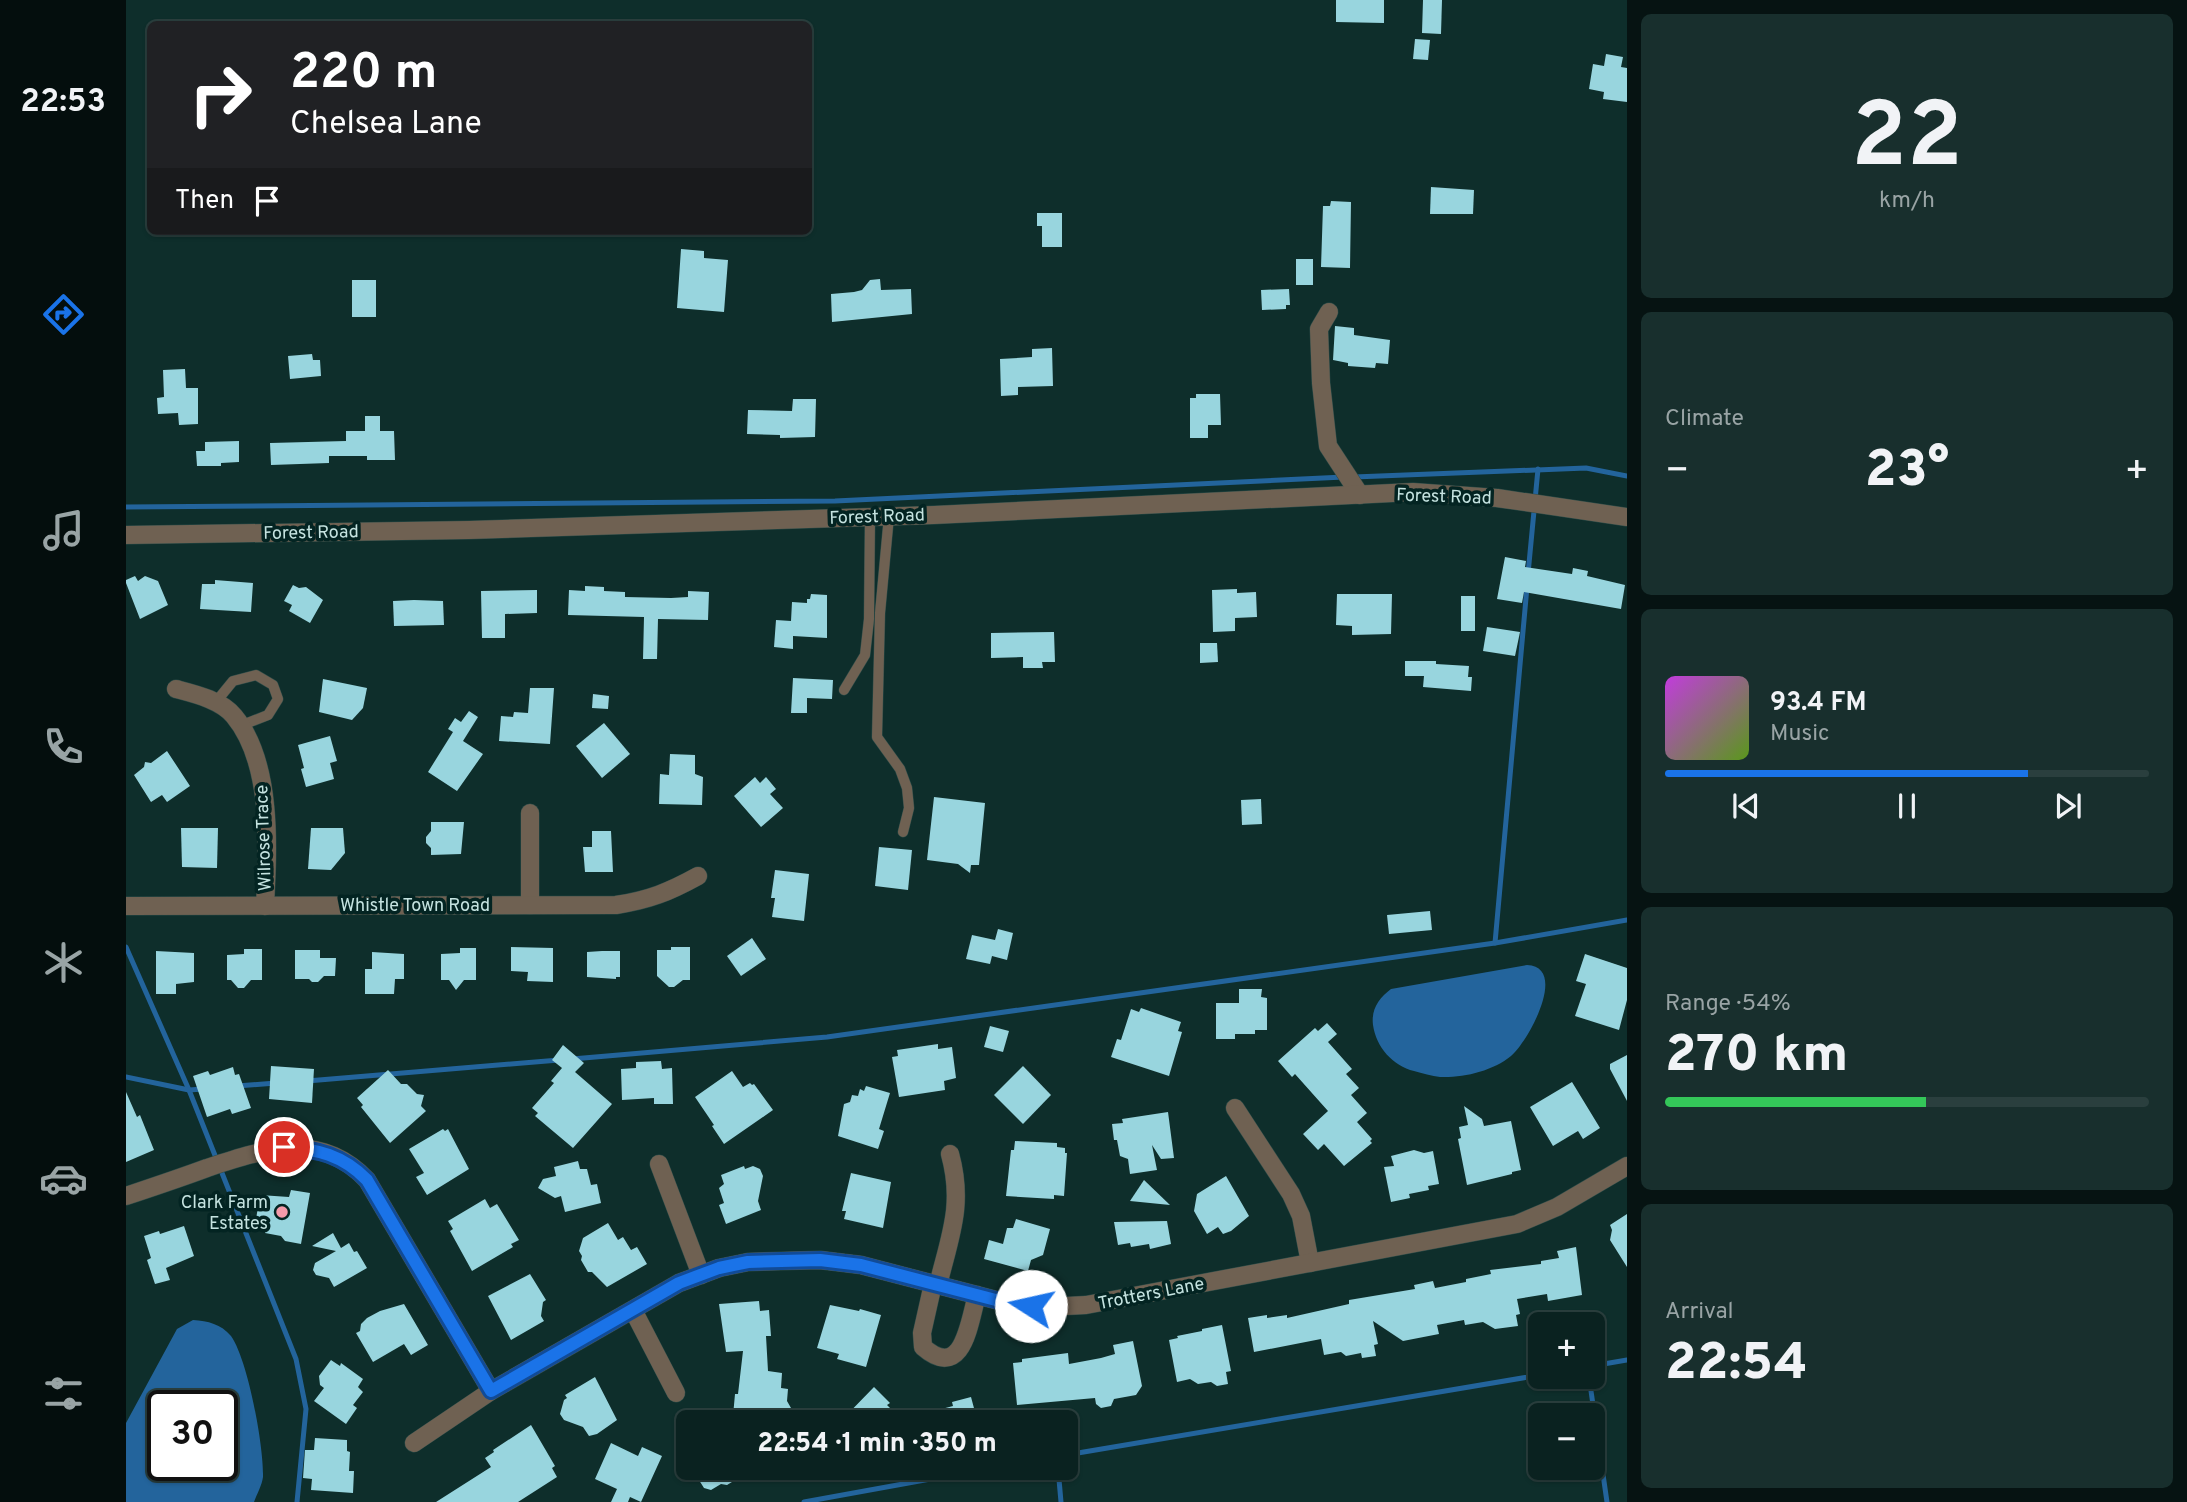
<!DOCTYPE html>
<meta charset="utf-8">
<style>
:root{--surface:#0a2220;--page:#182f2d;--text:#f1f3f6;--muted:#99a4a5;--line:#2a3f3e;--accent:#1a73e8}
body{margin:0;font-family:Overpass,sans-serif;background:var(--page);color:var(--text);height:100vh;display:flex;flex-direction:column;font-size:26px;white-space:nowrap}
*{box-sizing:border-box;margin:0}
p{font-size:23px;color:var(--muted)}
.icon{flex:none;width:38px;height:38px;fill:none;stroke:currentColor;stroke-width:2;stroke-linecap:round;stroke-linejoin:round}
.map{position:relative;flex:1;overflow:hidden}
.panel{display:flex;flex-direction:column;gap:14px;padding:14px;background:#061312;width:560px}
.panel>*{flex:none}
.top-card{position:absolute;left:21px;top:21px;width:665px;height:214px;border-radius:10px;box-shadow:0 2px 5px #0004,0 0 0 2px var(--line);background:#202124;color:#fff;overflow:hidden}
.controls{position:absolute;left:1402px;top:1312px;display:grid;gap:14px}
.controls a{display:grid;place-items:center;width:77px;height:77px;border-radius:10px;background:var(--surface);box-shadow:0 2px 5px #0004,0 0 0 2px var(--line);font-size:35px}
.speed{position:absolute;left:21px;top:1390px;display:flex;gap:14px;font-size:35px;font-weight:700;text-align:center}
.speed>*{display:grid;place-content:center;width:91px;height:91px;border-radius:50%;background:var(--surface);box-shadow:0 2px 5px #0004,0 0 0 2px var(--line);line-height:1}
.speed .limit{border:4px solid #111;border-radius:10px;background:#fff;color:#111}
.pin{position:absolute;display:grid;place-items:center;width:60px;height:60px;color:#fff;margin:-30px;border:4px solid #fff;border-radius:50%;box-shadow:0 2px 7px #0007}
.me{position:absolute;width:77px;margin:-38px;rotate:280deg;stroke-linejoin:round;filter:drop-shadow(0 0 5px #0008)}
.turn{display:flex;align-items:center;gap:24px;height:147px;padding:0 28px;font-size:32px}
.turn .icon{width:91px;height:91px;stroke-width:2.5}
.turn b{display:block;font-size:49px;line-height:60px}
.then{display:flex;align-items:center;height:66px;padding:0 28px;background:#0003;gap:14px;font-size:26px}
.big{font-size:52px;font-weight:800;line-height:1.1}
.panel .widget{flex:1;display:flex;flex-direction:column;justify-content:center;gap:10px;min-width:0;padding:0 24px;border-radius:10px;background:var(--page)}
.panel .dial{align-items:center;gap:0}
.dial b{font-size:91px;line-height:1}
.song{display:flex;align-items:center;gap:21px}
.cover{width:84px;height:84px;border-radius:10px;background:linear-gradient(135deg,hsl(290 70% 55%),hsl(90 70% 35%))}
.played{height:7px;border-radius:4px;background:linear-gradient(90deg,var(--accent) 75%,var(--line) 75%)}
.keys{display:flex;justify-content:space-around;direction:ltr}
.heat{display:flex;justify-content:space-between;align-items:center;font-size:38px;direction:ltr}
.charge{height:10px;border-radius:5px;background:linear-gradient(90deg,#34c759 54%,var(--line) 0)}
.trip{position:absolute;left:550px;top:1410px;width:402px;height:70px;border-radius:10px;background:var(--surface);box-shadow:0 2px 5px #0004,0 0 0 2px var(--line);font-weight:800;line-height:70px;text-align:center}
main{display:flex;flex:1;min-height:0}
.dock{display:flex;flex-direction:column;width:126px;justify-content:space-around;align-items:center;background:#040e0d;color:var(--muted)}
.dock .icon{width:49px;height:49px}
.dock .selected{color:var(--accent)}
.dock b{font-size:32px;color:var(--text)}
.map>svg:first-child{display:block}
.water{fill:#23649c;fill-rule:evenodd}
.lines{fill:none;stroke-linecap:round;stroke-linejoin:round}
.stream{stroke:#23649c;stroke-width:5}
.building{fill:#98d5de}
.service-casing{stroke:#2b4b48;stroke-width:11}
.minor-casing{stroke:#2b4b48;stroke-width:19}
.service{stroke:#6f6152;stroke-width:10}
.minor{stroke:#6f6152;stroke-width:18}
.route-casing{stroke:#114b97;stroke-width:18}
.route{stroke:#1a73e8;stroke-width:12}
.poi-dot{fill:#f39aaa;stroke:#032422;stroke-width:2.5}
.labels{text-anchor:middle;stroke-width:7;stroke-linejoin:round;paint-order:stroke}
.street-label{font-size:18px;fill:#c5e3e0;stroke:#032422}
.poi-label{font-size:18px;fill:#c5e3e0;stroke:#032422;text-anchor:end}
</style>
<main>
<nav class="dock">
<b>22:53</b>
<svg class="icon selected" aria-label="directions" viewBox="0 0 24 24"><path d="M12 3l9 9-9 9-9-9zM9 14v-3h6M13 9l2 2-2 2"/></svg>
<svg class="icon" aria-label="music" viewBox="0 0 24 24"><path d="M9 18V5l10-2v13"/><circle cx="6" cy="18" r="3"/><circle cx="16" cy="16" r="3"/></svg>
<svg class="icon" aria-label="phone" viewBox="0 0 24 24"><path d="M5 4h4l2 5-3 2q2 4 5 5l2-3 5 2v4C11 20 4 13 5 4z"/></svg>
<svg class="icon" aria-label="climate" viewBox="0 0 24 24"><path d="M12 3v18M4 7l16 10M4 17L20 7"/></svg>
<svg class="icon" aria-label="car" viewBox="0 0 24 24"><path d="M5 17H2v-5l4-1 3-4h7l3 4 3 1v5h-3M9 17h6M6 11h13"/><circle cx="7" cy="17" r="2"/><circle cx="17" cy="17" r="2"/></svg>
<svg class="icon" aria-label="filters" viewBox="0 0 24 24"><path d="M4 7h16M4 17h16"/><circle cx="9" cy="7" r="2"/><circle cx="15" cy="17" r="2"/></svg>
</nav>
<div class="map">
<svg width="1501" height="1502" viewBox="0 0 1501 1502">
<rect width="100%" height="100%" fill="#0e2e2b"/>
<g class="water">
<path d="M1401,965C1443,967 1402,1042 1385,1056C1367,1071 1337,1078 1314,1077C1306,1076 1296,1073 1288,1071C1267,1066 1250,1047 1247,1025C1245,1009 1253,998 1265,989Z"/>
<path d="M67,1320C82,1321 95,1324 105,1336C122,1360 138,1447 137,1477C136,1485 131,1494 128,1502H0V1423L51,1329ZM37,1405H96V1465H37Z"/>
</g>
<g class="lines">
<g class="stream">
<path d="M1228,477L1460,468L1501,476"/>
<path d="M0,507L709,501L1218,477"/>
<path d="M1402,574L1412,469"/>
<path d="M1369,943L1401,587"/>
<path d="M0,947L63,1090L170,1359L180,1409L171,1502"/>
<path d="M446,1059L701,1037L1369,943L1501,920"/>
<path d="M0,1077L63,1090L77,1089"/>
<path d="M181,1081L433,1060"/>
<path d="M111,1086L150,1083"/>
<path d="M1466,1366L1501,1360"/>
<path d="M1463,1377L1481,1502"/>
<path d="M940,1455L1414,1375"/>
<path d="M932,1468L935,1502"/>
<path d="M678,1502L865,1468"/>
</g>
</g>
<g class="building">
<path d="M1210,0H1258V23L1210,22Z"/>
<path d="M1297,0H1316L1315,34L1296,33Z"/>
<path d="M1289,39L1304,40L1302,60L1287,59Z"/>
<path d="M1480,54L1497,57L1495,67L1501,68V102L1477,99L1478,92L1463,89L1467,64L1478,66Z"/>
<path d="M1305,187L1348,190L1347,214H1304Z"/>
<path d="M1205,201L1225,202L1224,268L1195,267L1197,206H1204Z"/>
<path d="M911,213H936V247H916V226H911Z"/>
<path d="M555,249L578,251V258L602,260L598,312L551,308Z"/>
<rect x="1170" y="259" width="17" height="26"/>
<path d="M754,279L755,290L785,289L786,314L706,322L705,294L728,292L736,290L744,280Z"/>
<rect x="226" y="280" width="24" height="37"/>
<path d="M1163,289L1164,305H1160V309L1136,310L1135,290Z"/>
<path d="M1209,326L1228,328V335L1264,340L1262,364L1250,363L1249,368L1222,366V363L1207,360Z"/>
<path d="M926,348L927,386L892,387V395L875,396L874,359L906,357V349Z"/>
<path d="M186,354L187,360H194L195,376L164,379L162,356Z"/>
<path d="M59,369L60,388H72V424L53,425L52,413L32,414L31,398L38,397L37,370Z"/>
<path d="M1070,394H1094L1095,425H1082V438H1064V398H1070Z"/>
<path d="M667,399H690L689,437L654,438V435L621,434L622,410L666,411Z"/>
<path d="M239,416H254V431H268L269,460H241V456H203V463L145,465L144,443L220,441V431H239Z"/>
<path d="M113,441V462L95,463V466H71L70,451H79V442Z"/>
<path d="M1379,557L1400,561L1399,567L1446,574L1447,568L1462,571L1461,576L1499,585L1495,609L1398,592L1396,603L1371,599Z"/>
<path d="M9,576L12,581L19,576L32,581L42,605L14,619L0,583V580Z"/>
<path d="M89,580L127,583L125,612L74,609L76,584H89Z"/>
<path d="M167,585L173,588L180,587L197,600L184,623L163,611L166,605L158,601Z"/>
<path d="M459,586L478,587V591L499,592V597L545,598L562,597V591L583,592L582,620L532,619L531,659H517L518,617L442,615L443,590L459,591Z"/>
<path d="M1111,589V593L1130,592L1131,617L1109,618V631L1087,632L1086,590Z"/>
<path d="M411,590V613L379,614V638H356L355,591Z"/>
<path d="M685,594L701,595V638L667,636V649L648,647L650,620L665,621L666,602L681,603V599H684Z"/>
<path d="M1211,594H1266L1265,634L1226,635V626L1210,625Z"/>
<rect x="1335" y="596" width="14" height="35"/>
<path d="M288,600L317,601L318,625L268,626L267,601Z"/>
<path d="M1361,627L1394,632L1389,656L1357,651Z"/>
<path d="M928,632L929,662H916L917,668H897V657L865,658V633Z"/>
<path d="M1074,643H1091L1092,662L1074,663Z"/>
<path d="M1279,661H1310V664L1343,666L1342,677H1346L1345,691L1297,687L1298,676H1279Z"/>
<path d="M667,678L707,680L706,699L681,698V713H665Z"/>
<path d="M197,679L241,688L237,708L226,720L193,712Z"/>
<path d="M404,688H428L424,744L373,741L375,716L387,717L388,712L402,713Z"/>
<path d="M467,694L483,696L482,709L466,708Z"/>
<path d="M343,711L352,717L337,741L357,754L331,791L302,772L327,732L322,729L329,718L335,722Z"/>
<path d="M478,723L504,754L476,778L450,746Z"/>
<path d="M204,736L211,761L204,763L208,779L180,787L175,769L178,768L172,745Z"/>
<path d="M41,751L64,786L41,802L36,795L25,802L8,775L18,767L19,762L25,763Z"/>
<path d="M544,754L569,755V774L577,777L576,805L533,804L534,774L543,775Z"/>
<path d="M629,777L634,783L640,777L650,789L644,794L657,808L635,827L608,796Z"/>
<path d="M808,797L859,803L853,865H845L844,873L832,864L801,860Z"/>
<path d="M1135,799L1136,824L1116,825L1115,800Z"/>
<path d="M305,822H338L335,854L305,855V848L300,843V837L305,831Z"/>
<path d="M55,828H92L91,868L56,867Z"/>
<path d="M185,828H217L219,853L205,870L182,869Z"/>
<path d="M466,831H485L487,872H459L457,847H466Z"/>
<path d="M753,847L786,850L782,890L749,886Z"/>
<path d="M649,870L683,874L678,921L646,917L649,898H645Z"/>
<path d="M1304,911L1306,930L1263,934L1261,915Z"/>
<path d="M872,929L887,933L881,960L866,956L864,964L840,959L846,935L869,940Z"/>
<path d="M626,938L640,959L615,976L601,956Z"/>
<path d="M385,947L427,948V982L401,981L402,972L385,971Z"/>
<path d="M545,947H564V980H557L548,987H543L531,976V950H545Z"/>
<path d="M334,948H350V980H338L330,990L323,980H315V954L334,953Z"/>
<path d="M118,949H136V980H125L118,988H112L105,980H101V955L118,954Z"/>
<path d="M169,950H194V958H210L209,976H198L192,982H186L183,979H169Z"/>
<path d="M30,951L68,953V982L50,984V994H30Z"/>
<path d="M476,951H494V977H490V979L461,977V952Z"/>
<path d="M246,952L278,954V979H269L268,994H239V969H246Z"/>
<path d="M1459,954L1501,968V1000L1493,1030L1449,1016L1460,984L1450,981Z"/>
<path d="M1113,989H1136L1135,997L1141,998V1030H1129V1034H1109V1039H1090V1003H1113Z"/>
<path d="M1015,1008L1055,1022L1052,1031L1056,1032L1043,1076L985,1057L991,1039L995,1040L1005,1009L1013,1012Z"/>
<path d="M1201,1023L1211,1034L1202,1042L1226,1069L1220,1074L1233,1088L1225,1095L1241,1113L1231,1122L1246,1139L1244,1141L1246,1143L1218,1166L1198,1144L1192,1150L1177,1134L1202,1111L1169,1074L1166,1077L1152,1061L1189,1028L1192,1031Z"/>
<path d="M864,1026L883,1031L877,1052L858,1047Z"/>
<path d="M812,1044V1049L826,1047L830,1078L818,1081L819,1090L773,1097L766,1057L772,1056L771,1050Z"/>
<path d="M437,1045L458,1063L449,1072L486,1104L447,1148L409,1116L412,1113L406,1108L428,1083L425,1081L436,1068L426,1060Z"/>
<path d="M1501,1055V1101L1484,1069V1064Z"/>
<path d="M535,1061L536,1069L546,1068L547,1104H528V1098L496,1100L495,1069L510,1068V1062Z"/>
<path d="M145,1066L188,1069L186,1103L143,1099Z"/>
<path d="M897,1066L925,1095L897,1124L868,1095Z"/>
<path d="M107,1067L109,1075L113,1074L125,1108L106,1114L104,1109L81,1117L67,1076L82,1071L84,1075Z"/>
<path d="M262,1070L275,1084H281L291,1094L298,1095L295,1106L300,1111L264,1143L235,1107L237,1105L231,1098Z"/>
<path d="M606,1071L617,1087L624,1083L626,1085L628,1084L647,1110L598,1144L586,1126L588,1125L569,1097Z"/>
<path d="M1446,1082L1474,1128L1457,1139L1452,1131L1427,1146L1404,1107Z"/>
<path d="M740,1086L764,1093L753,1129L758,1131L752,1149L712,1136L718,1104L724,1102L726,1095L732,1096L734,1089L738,1091Z"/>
<path d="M0,1092L11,1117L14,1115L28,1150L0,1162Z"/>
<path d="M1338,1106L1356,1119L1358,1126L1385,1121L1395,1170L1386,1172V1174L1341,1185L1332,1139L1335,1138L1333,1127L1342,1125Z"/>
<path d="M1042,1112L1048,1158L1035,1159L1026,1145L1031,1170L1004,1174L1002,1159L994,1156L991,1140H988L986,1124L997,1123L996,1119Z"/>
<path d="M317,1129L319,1131L322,1129L343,1169L301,1195L290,1177L298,1173L283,1149Z"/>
<path d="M889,1141L931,1143V1147L939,1148V1153H941L938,1196L928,1195V1199L880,1196L885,1150H888Z"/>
<path d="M1288,1150L1298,1153L1307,1151L1313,1184L1302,1186L1303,1190L1283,1194L1284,1198L1265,1202L1258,1167L1268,1166L1265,1156Z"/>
<path d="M452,1161L454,1169H461L465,1185L471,1184L475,1203L439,1212L435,1196L429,1198L412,1188L417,1179L430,1176L428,1167Z"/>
<path d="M618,1166L619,1169L627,1166L634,1169L637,1176L632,1201L635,1210L600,1224L593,1205L598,1203L593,1188L598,1184L595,1175Z"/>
<path d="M725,1173L765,1182L757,1228L718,1219L720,1211H716Z"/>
<path d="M1100,1176L1123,1216L1105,1231L1097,1234L1092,1227L1081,1234L1068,1211L1071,1194Z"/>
<path d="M1018,1180L1044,1205L1004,1201Z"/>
<path d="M165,1190L184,1193L175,1244L159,1241L155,1236L139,1233L140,1227L129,1225L134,1195L163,1197Z"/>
<path d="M359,1199L364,1208L371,1204L393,1240L385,1244L387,1247L346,1271L324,1231L327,1229L322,1221Z"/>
<path d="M1501,1214V1267L1484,1240L1486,1230L1484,1225Z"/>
<path d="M890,1219L924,1229L917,1255L905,1260L902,1271L858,1259L863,1240L877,1244L881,1228H887Z"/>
<path d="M1041,1221L1045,1244L1024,1249L1023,1244L1005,1247L1004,1243L992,1245L988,1222Z"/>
<path d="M482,1223L492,1240L497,1237L505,1250L511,1247L521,1264L481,1287L466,1272H462L455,1260L456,1256L453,1251L457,1238Z"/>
<path d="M58,1226L68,1256L40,1268L44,1280L29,1284L21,1260L25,1258L18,1236L33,1231L34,1234Z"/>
<path d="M207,1233L215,1248L223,1243L228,1252L231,1251L241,1268L208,1287L203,1278L190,1275L187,1270L189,1263L210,1251L186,1246Z"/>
<path d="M1450,1247L1456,1295L1422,1301L1421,1294L1391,1299L1394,1314L1390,1315L1392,1326L1369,1329L1357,1322L1339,1325L1338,1320L1311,1325L1313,1334L1277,1341L1247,1321L1252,1344L1248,1345L1250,1356L1236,1358L1235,1353L1220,1356L1215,1352L1198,1355L1195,1339L1128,1352L1122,1318L1141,1315V1318L1161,1315V1318L1223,1304V1300L1289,1289L1288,1285L1307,1281L1309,1288L1340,1282V1279L1365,1274L1364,1270L1415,1264V1261L1433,1258L1431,1251Z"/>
<path d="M404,1274L420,1300L417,1302L415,1316L418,1321L385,1340L362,1296Z"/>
<path d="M633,1301L634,1311L643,1310L645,1336H640L642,1371L656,1373L655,1388L662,1389L661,1401L665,1408L660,1412L659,1422L607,1416L609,1394H612L617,1351L600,1352L593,1304Z"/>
<path d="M278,1304L302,1345L285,1355L278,1344L247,1362L230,1333L234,1331L235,1324L241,1318L254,1311Z"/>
<path d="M704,1305L733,1311L734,1309L755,1315L740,1367L711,1359L713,1354L691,1348Z"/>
<path d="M1096,1325L1105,1371L1100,1372L1102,1384L1091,1386L1085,1382L1072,1384L1064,1379L1051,1382L1043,1340L1052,1338L1051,1336L1076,1331V1329Z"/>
<path d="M1007,1341L1016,1386L1010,1395L988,1399L985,1406L975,1408L970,1404L969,1398L891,1405L887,1363L896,1362V1359L942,1353L943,1364L975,1358L989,1354L987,1345Z"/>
<path d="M205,1360L214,1366L215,1363L237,1379L232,1387L237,1392L227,1405L231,1408L220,1424L188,1401L198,1388L194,1385L193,1376Z"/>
<path d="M469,1377L491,1420L471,1434L463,1436L457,1427L438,1420L434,1414L438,1400L441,1398L439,1395Z"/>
<path d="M748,1387L764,1403L761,1405L779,1423H713Z"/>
<path d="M845,1397L852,1423H812L808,1411L827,1406L826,1402Z"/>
<path d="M405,1425L429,1466L426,1468L431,1477L392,1502H310L365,1467L359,1458L368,1452L367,1450Z"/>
<path d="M189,1438L221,1440V1451L224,1452L223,1471H228L227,1493L185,1490L186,1479L177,1478L179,1450H188Z"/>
<path d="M485,1443L512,1456L516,1447L536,1456L515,1502L504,1497L502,1502H485L491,1489L469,1479Z"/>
<path d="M571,1468H629L601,1485L595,1484L585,1490L578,1488L571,1477L575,1475Z"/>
</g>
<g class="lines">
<defs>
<g id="service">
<path d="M763,516L754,613L751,737L774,769L781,788L783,808L777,832"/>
<path d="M718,690L739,655L743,619L744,516"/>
<path d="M89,703L107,681L130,675L147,685L152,699L142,715L114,726"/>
</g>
<g id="minor">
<path d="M1203,312L1193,329L1195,383L1202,446L1234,495"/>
<path d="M0,535L343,530L808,515L1287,492L1371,498L1501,517"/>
<path d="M50,689C69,694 95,700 108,716C147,763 142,849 139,906"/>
<path d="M404,813V905"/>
<path d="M0,906L490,905C523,900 543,892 572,876"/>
<path d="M1109,1108L1165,1194L1175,1216L1184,1263"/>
<path d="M533,1164L575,1275"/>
<path d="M0,1196C27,1187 54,1178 81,1168C138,1149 194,1130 241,1180L365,1391"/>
<path d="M807,1284L796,1333L797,1347C837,1382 843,1323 851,1295"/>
<path d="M812,1285C824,1236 838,1205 824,1154"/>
<path d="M507,1310L550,1393"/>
<path d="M288,1443L365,1391L553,1283L593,1268L622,1262L694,1260L735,1265L889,1305L920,1307L960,1305L1391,1224L1431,1207L1501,1166"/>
</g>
</defs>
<use href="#service" class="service-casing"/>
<use href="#minor" class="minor-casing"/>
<use href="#service" class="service"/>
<use href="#minor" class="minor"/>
</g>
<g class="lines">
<defs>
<path id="route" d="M158,1147C191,1149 217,1155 241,1180L365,1391L553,1283L593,1268L622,1262L694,1260L735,1265L889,1305L905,1306"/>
</defs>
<use href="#route" class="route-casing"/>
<use href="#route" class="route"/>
</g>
<circle class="poi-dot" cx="156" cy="1212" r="7"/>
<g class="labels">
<g class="street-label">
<text transform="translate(1318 496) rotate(2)" y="6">Forest Road</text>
<text transform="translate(751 516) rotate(-2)" y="6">Forest Road</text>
<text transform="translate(185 532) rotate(-1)" y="6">Forest Road</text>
<text transform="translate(137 838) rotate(-92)" y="6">Wilrose Trace</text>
<text x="289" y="911">Whistle Town Road</text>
<text transform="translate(1025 1293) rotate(-11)" y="6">Trotters Lane</text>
</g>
<g class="poi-label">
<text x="142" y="1208">Clark Farm<tspan x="142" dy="21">Estates</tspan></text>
</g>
</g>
</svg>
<div class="controls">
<a>+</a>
<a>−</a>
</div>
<div class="speed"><div class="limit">30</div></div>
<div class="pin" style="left:158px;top:1147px;background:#d93025"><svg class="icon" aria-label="arrive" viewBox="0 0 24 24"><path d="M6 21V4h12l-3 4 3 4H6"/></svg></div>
<svg class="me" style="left:905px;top:1306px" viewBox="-20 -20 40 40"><circle r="19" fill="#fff"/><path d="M0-13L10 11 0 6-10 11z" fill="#1a73e8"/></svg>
<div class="trip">22:54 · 1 min · 350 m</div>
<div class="top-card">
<div class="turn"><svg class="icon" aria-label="right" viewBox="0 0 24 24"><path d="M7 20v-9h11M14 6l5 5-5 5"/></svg><div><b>220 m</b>Chelsea Lane</div></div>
<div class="then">Then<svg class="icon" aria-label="arrive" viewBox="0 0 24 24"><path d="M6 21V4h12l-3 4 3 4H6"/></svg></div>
</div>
</div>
<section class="panel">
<div class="widget dial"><b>22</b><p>km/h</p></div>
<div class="widget"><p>Climate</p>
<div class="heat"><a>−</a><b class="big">23°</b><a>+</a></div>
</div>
<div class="widget">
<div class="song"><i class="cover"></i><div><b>93.4 FM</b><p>Music</p></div></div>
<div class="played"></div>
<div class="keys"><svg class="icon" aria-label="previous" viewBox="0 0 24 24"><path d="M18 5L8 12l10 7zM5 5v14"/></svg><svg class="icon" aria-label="pause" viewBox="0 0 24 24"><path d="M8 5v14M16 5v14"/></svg><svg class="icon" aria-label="next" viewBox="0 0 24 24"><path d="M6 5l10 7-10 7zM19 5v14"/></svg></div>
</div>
<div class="widget"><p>Range · 54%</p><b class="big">270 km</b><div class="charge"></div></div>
<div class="widget"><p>Arrival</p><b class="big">22:54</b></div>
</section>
</main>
